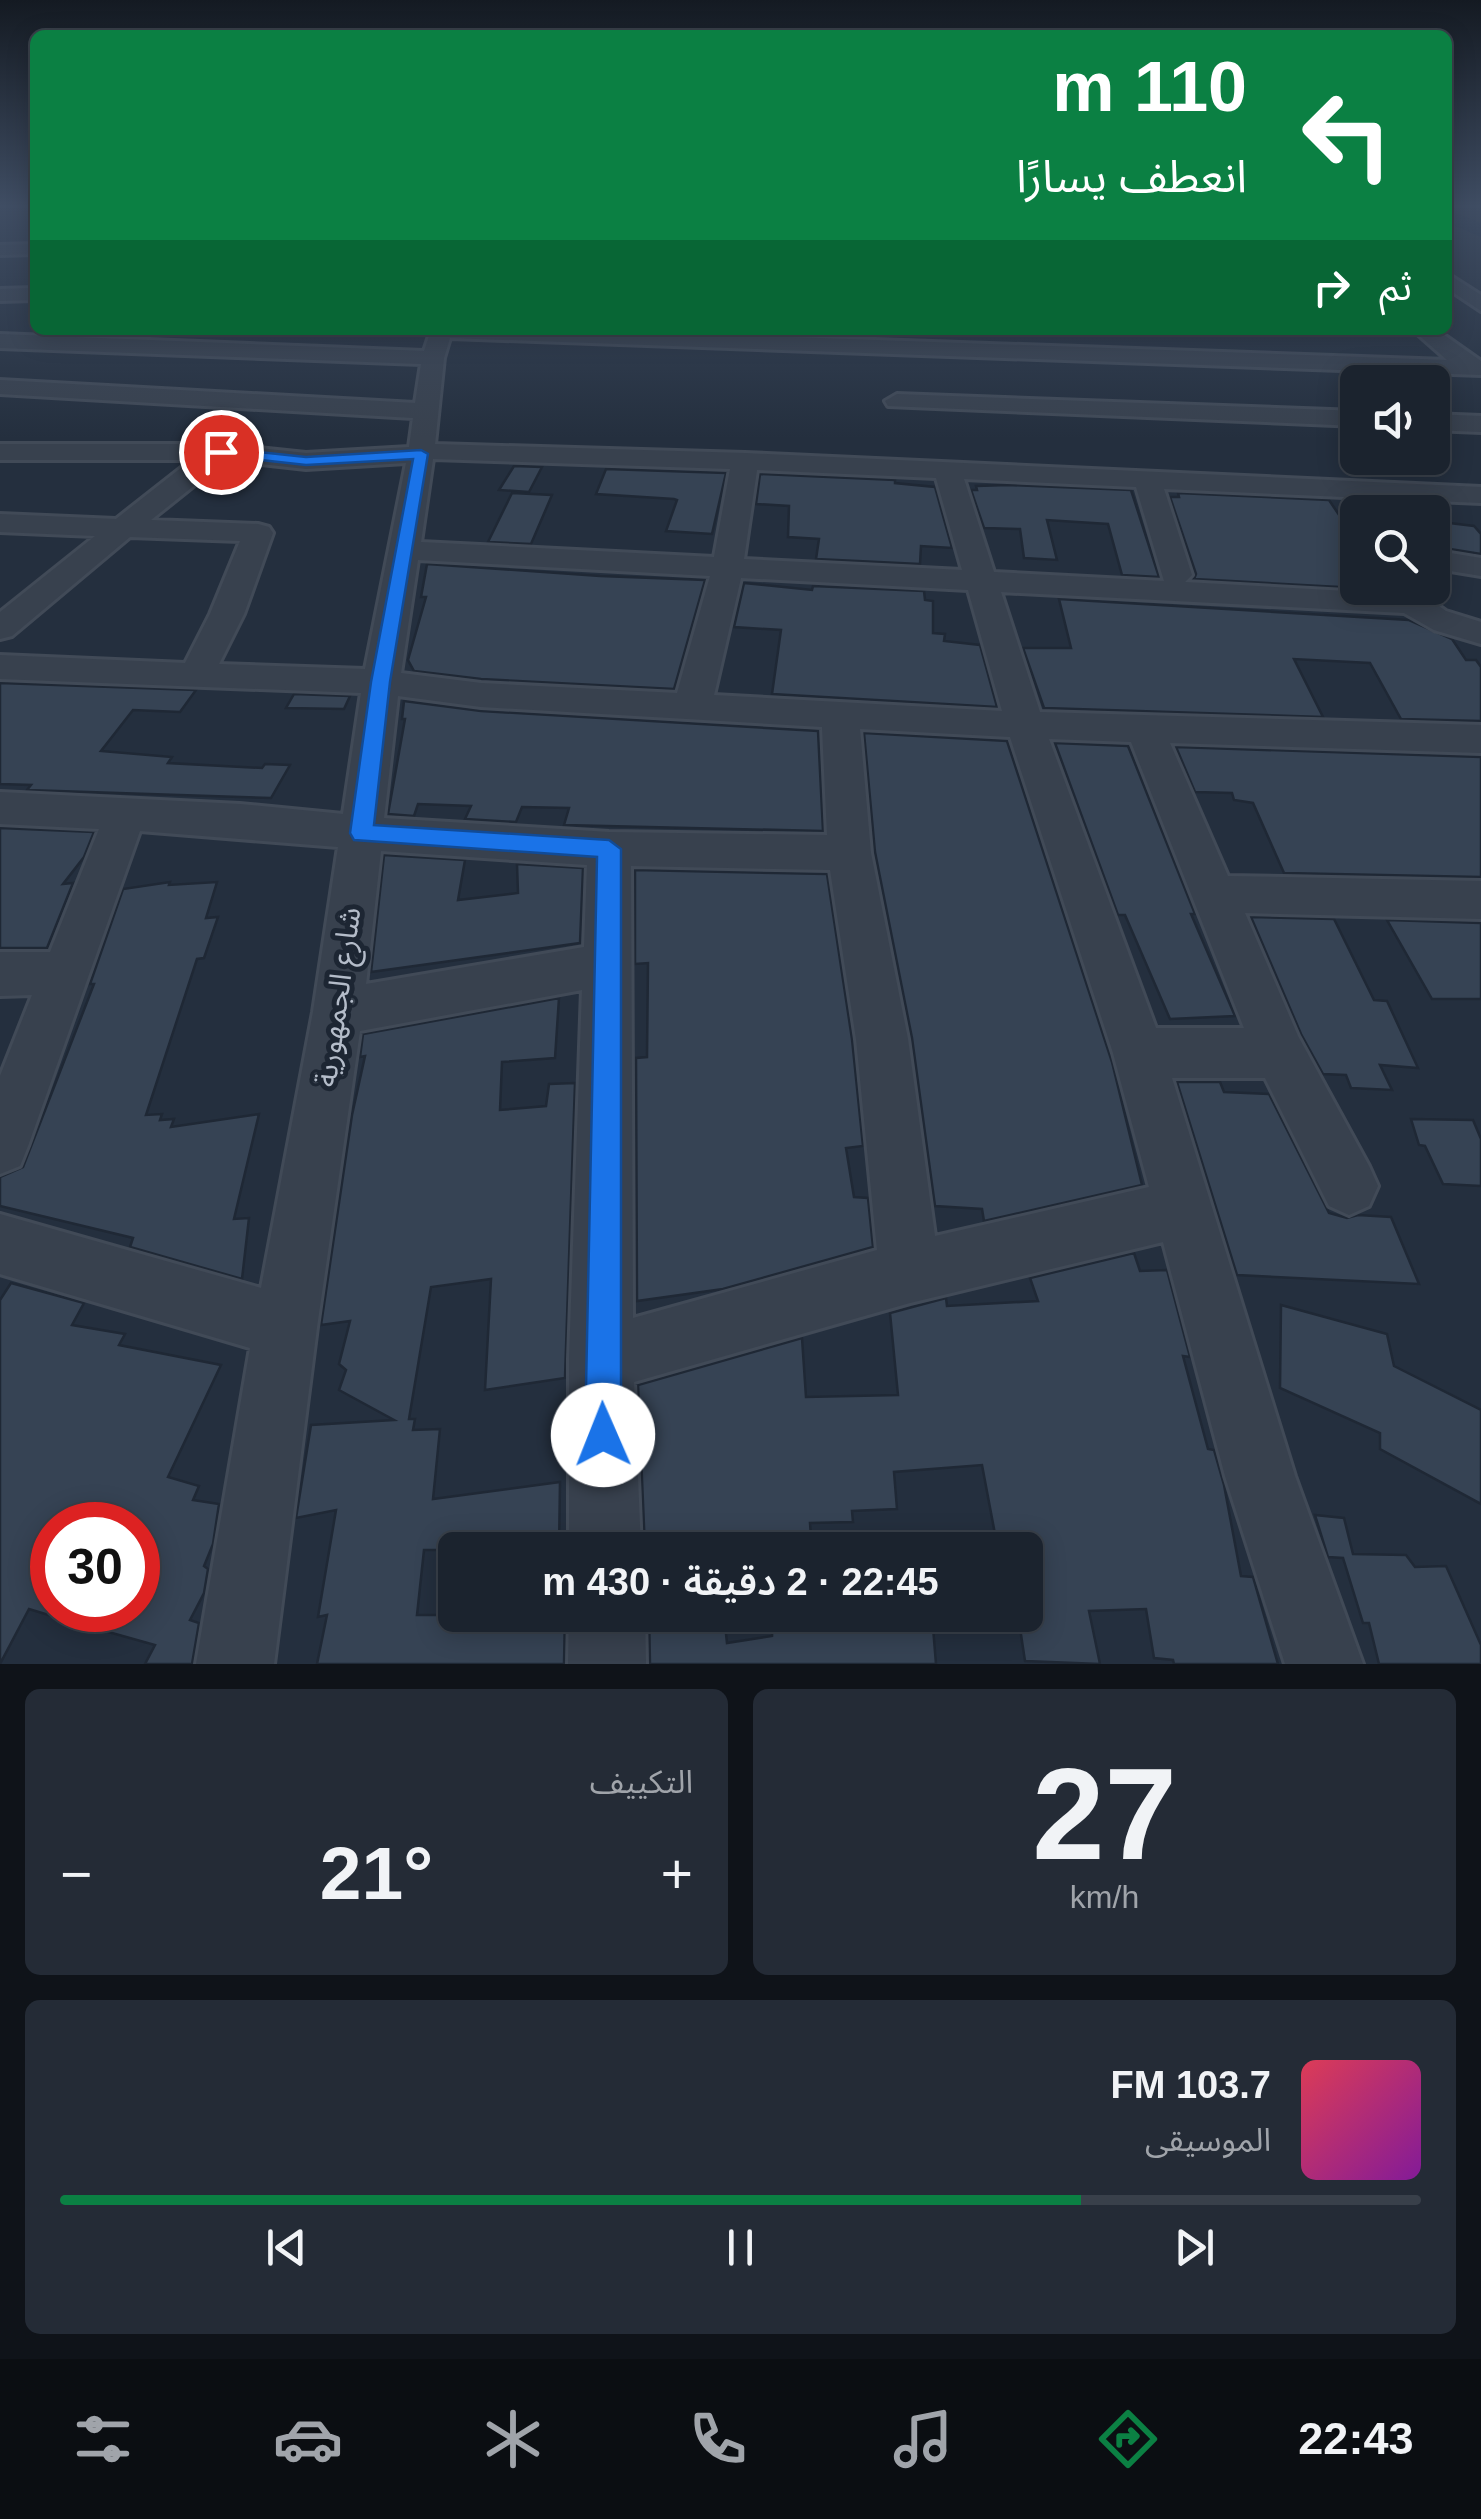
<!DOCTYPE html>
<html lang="ar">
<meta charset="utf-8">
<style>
:root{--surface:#1b232e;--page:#242b36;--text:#f1f3f6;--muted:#a0a4aa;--line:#39404a;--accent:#0b8043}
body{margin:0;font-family:Arial,"Noto Sans Arabic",sans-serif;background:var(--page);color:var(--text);direction:rtl;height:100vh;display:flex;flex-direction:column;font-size:38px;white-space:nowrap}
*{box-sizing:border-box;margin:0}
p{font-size:32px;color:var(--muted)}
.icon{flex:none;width:55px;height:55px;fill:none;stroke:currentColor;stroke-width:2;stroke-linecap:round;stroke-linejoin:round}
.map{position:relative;height:1664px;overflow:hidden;direction:ltr}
.drawer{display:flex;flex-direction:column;gap:25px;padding:25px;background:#0f1319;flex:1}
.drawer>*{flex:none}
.hud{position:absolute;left:30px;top:30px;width:1422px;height:305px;border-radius:15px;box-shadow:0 5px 25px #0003,0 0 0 2px var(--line);direction:rtl;background:#0b8043;color:#fff;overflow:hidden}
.controls{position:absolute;left:1340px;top:365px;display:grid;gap:20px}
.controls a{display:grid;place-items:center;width:110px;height:110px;border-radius:15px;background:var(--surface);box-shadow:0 5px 25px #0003,0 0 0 2px var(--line);font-size:50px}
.speed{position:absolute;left:30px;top:1502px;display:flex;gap:20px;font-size:50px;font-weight:700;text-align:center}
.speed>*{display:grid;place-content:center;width:130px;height:130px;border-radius:50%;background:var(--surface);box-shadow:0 5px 25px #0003,0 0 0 2px var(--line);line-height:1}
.speed .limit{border:15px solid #d22;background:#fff;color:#111}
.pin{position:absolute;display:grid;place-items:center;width:85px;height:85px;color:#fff;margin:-42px;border:5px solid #fff;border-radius:50%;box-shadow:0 2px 10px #0007}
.me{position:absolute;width:110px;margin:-55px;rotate:359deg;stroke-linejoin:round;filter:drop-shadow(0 0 8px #0008)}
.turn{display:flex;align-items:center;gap:35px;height:210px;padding:0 40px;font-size:45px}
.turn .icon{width:130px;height:130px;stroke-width:2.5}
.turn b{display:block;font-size:70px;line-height:85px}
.then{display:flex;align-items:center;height:95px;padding:0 40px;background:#0003;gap:20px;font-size:38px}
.big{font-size:75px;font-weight:600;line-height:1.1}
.drawer .widget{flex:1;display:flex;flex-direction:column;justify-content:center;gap:15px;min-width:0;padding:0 35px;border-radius:15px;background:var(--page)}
.drawer .dial{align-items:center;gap:0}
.dial b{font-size:130px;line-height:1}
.song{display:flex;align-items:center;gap:30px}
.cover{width:120px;height:120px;border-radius:15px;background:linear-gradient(135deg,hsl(350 70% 55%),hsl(290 70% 35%))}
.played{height:10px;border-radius:5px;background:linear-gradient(90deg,var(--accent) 75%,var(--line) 75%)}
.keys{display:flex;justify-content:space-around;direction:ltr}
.heat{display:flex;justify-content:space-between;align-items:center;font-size:55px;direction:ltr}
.drawer .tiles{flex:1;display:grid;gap:25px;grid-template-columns:1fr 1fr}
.widget:last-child{grid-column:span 2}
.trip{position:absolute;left:438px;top:1532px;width:605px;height:100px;border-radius:15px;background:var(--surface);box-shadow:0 5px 25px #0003,0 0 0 2px var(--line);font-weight:600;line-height:100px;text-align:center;direction:rtl}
.dock{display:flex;height:160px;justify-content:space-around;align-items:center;background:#0b0e12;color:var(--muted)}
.dock .icon{width:70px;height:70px}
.dock .current{color:var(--accent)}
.dock b{font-size:45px;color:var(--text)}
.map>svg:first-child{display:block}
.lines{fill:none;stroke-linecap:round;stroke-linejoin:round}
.river{fill:#17263c;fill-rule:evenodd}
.building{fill:#364354;stroke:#1f2835;stroke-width:2.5}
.minor-casing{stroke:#414a57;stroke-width:6}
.minor{fill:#38414e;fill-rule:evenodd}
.route{fill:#1a73e8;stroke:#114b97;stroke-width:2.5}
.labels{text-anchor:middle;stroke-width:10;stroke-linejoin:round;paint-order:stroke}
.street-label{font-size:30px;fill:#b4bcc9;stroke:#1d2633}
</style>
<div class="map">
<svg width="1481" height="1664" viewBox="0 0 1481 1664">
<rect width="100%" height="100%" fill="#242f3e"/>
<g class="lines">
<path class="river" d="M1448,210L1481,223V237L1448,223Z"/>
</g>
<g class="building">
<path d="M514,466L542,467L529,492L499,490Z"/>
<path d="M606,469L726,473L712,534L666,531L677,500L674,499L596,494Z"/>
<path d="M760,474L895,480V483L935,487L952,548L921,546L920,564L816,559L819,539L788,537L789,506L756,504Z"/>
<path d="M1008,485L1131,490L1159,577L1122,575L1108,524L1047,520L1057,560L1024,558L1020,529L984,528L971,490H977L976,486Z"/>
<path d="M512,493L552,495L531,544L488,542Z"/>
<path d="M1178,493L1329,500L1358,543V588L1194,579L1196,574L1170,497H1179Z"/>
<path d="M1441,522L1474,526L1481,534V554L1450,549Z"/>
<path d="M427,564L600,576L705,580L674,689L481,679L414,671L408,660L426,597H421Z"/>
<path d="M744,583L812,590L813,586L924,591L925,600L933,601V633L945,634L944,641L980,645L997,707L772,694L781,630L734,627Z"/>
<path d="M1059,599L1409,620L1452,639L1466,660H1476L1481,667V721L1401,719L1370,663L1294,659L1323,717L1044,708L1023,648H1071Z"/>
<path d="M0,683L196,690L180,712L133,710L101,751L172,757L168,763L262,768L265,764L290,765L271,798L27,790L31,785L0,784Z"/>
<path d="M294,694L350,696L344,709L286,708Z"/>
<path d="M404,701L481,711L818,731L823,831L564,825L569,808L522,807L516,822L465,819L471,806L418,804L414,816L388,814L405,719H402Z"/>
<path d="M864,733L1007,741L1112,1062L1142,1185L984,1221L982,1209L935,1206L912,1038L875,852Z"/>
<path d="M1055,743L1128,746L1195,914H1191L1235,1016L1170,1019L1125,915H1118Z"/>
<path d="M1176,747L1481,757V877L1284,873L1253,803L1234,800L1232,793L1195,792Z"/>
<path d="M0,828L94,832L84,857L63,884L73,883L47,948H0Z"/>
<path d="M384,855L465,860L458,900L518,893L517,864L583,868L580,943L371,972Z"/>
<path d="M635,870L827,874L852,1039L863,1146L846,1148L854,1197L868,1198L873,1247L723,1289L637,1301L636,1058L647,1057L648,963L635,964Z"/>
<path d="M170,882L169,885L217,882L206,918L218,917L204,958L197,959L146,1115L162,1114L160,1120L174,1119L171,1127L259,1114L234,1219L249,1218L242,1279L130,1247L133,1238L0,1206V1177L23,1167L94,984H90L123,889Z"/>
<path d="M1251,917L1334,919L1374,1000L1387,1001L1418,1068L1380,1065L1392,1090L1351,1088L1346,1075L1323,1074L1301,1034Z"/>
<path d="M1387,920L1481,923V999H1432Z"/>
<path d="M559,998L555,1058L502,1062L500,1110L546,1106L549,1084L575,1083L565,1378L485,1390L491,1279L431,1287L409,1419H415L413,1430L440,1429L433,1499L560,1482L559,1550H424L417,1615H565L564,1664H317L327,1615L318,1617L336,1510L296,1518L311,1425L394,1420L339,1390L346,1370L339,1364L350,1321L321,1325L352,1115L365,1056L360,1057L363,1034Z"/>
<path d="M1177,1082H1220L1224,1092L1269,1094L1329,1213L1347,1218L1358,1215L1391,1217L1419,1284L1237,1275Z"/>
<path d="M1411,1119L1473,1120L1481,1139V1186L1443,1184L1425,1146L1419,1145Z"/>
<path d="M1134,1253L1140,1271L1167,1270L1190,1357L1183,1356L1208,1449L1214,1450L1224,1485L1241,1576L1253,1577L1278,1664H1174L1173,1660L1154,1658L1146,1609L1089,1611L1100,1664L1025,1661L1018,1615H1025V1550H998L982,1465L894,1472L897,1509L852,1511L853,1522L810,1523L812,1550H742L741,1542H685L684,1550H645L638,1385L802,1338L806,1397L898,1395L890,1313L946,1298L947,1306L1038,1301L1030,1278Z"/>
<path d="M11,1283L84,1303L72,1325L125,1334L119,1345L221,1365L168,1477L199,1486L193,1500L219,1504L213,1544L204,1566L208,1569L204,1593L190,1620L199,1623L192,1664H145L155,1645L55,1617L56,1610H138V1525H52V1616L29,1609L0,1664V1300Z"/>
<path d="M1281,1305L1387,1334L1394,1366L1481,1410V1504L1380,1449V1433L1280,1388Z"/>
<path d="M1315,1515L1344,1518L1353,1554L1406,1555L1415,1567L1446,1566L1481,1645V1664H1379L1369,1623H1363L1343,1558L1328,1557Z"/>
<path d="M649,1615H724L727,1643L772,1636L773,1615H932L936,1664H650Z"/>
</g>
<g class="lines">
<defs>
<g id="minor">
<path d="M35,244V254L0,255V245Z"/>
<path d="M1448,274L1481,295V311L1448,289Z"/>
<path d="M35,288V300L0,301V289Z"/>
<path d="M431,330H594L1447,360L1413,330H1437L1481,361V375L450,338L444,358L435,444L745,453L1481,487V503L1164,489L1192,575L1185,582L1383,593L1380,588H1413L1446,611L1481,622V644L1434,630L1404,613L1001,592L1040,712L1481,725V753L1170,743L1228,876L1481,881V919L1245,913L1298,1036L1369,1166L1378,1186L1369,1206L1349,1215L1329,1206L1265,1078H1172L1295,1476L1363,1664H1285L1225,1476L1163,1242L910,1303L634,1382L641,1550H569V1359L582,990L360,1031L317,1327L274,1664H196L250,1348L0,1274V1214L261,1288L313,1012L338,847L140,831L28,1146L20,1166L0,1174V1076L32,995L0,996V952H50L99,829L0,824V792L240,804L343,814L361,693L0,679V655L185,663L210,614L240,541L130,537L12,636L0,639V612L95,536L0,532V514L116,519L191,460H0V444H221L306,453L409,447L413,418L0,394V380L415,403L421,364L0,348V334L424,351ZM433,459L730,469L714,557L421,542ZM226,460L306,469L406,463L365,669L219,664L244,614L273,533L269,527L258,524L151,520ZM757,470L936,478L962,570L744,559ZM964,479L1136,487L1164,581L994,572ZM418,560L710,576L677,693L481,683L401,673ZM741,578L968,590L1002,711L714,695ZM398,696L481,707L822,727L827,835L609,832L384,818ZM860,729L1010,737L1113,1053L1149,1187L935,1236L908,1039L871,853ZM1049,739L1131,742L1244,1028H1156ZM381,851L587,865L584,947L366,984ZM631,866L830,870L856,1039L877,1250L633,1318Z"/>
<path d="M897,394L1358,411V426L888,406L885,401Z"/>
<path d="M1432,414L1481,416V432L1432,430Z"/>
<path d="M1432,550L1481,558V576L1432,568Z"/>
<path d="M569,1615H645L646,1664H568Z"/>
</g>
</defs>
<use href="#minor" class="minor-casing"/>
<use href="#minor" class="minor"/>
</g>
<linearGradient id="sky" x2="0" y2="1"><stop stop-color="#141a22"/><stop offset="0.47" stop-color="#3f4d63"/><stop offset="1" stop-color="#3f4d63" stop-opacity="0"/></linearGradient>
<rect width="1481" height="438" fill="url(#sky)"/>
<path class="route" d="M221,448L306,457L421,450L428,454L390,682L374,825L609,840L621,849V1435L616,1448L603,1453L590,1448L585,1435L597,857L354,840L350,833L371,682L413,459L306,465L216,455V449Z"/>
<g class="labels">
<g class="street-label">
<text transform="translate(338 997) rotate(-82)" y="10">شارع الجمهورية</text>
</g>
</g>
</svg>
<div class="controls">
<a><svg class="icon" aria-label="sound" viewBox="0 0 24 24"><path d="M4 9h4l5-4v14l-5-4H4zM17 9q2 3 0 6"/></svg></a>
<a><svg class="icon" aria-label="search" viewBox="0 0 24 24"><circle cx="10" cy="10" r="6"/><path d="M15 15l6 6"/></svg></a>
</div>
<div class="speed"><div class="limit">30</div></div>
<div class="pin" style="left:221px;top:452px;background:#d93025"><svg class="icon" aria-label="arrive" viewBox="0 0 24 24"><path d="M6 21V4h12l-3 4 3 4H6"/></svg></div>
<svg class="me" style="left:603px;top:1435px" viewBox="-20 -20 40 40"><circle r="19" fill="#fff"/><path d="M0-13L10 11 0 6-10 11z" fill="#1a73e8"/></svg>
<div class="trip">22:45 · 2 دقيقة · 430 m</div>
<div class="hud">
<div class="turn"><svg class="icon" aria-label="left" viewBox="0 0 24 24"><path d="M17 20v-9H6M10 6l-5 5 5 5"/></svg><div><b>110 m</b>انعطف يسارًا</div></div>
<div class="then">ثم<svg class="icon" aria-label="right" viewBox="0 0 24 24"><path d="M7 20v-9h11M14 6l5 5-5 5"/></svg></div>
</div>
</div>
<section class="drawer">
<div class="tiles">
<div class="widget dial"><b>27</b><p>km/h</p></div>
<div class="widget"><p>التكييف</p>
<div class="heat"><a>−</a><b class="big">21°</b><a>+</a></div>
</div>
<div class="widget">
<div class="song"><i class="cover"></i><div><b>103.7 FM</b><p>الموسيقى</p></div></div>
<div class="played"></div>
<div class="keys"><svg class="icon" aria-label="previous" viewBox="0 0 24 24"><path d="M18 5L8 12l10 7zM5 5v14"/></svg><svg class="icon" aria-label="pause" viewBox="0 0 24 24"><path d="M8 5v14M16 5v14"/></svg><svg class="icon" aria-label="next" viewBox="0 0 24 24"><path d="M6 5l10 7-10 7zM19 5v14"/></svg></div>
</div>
</div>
</section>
<nav class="dock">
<b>22:43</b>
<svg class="icon current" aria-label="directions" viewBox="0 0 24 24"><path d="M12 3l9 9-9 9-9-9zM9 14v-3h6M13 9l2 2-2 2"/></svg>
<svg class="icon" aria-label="music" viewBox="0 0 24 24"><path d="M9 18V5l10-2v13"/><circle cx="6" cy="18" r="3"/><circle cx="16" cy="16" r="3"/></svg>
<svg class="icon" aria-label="phone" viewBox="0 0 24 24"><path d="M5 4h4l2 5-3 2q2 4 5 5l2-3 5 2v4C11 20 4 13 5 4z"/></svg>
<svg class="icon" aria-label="climate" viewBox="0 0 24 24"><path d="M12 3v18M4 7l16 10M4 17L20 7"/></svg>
<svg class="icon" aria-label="car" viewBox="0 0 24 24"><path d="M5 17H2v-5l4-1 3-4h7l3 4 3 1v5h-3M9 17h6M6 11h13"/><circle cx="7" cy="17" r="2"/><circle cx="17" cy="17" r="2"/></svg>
<svg class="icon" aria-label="filters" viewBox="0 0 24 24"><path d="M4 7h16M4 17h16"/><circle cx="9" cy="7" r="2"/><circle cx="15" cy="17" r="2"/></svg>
</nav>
